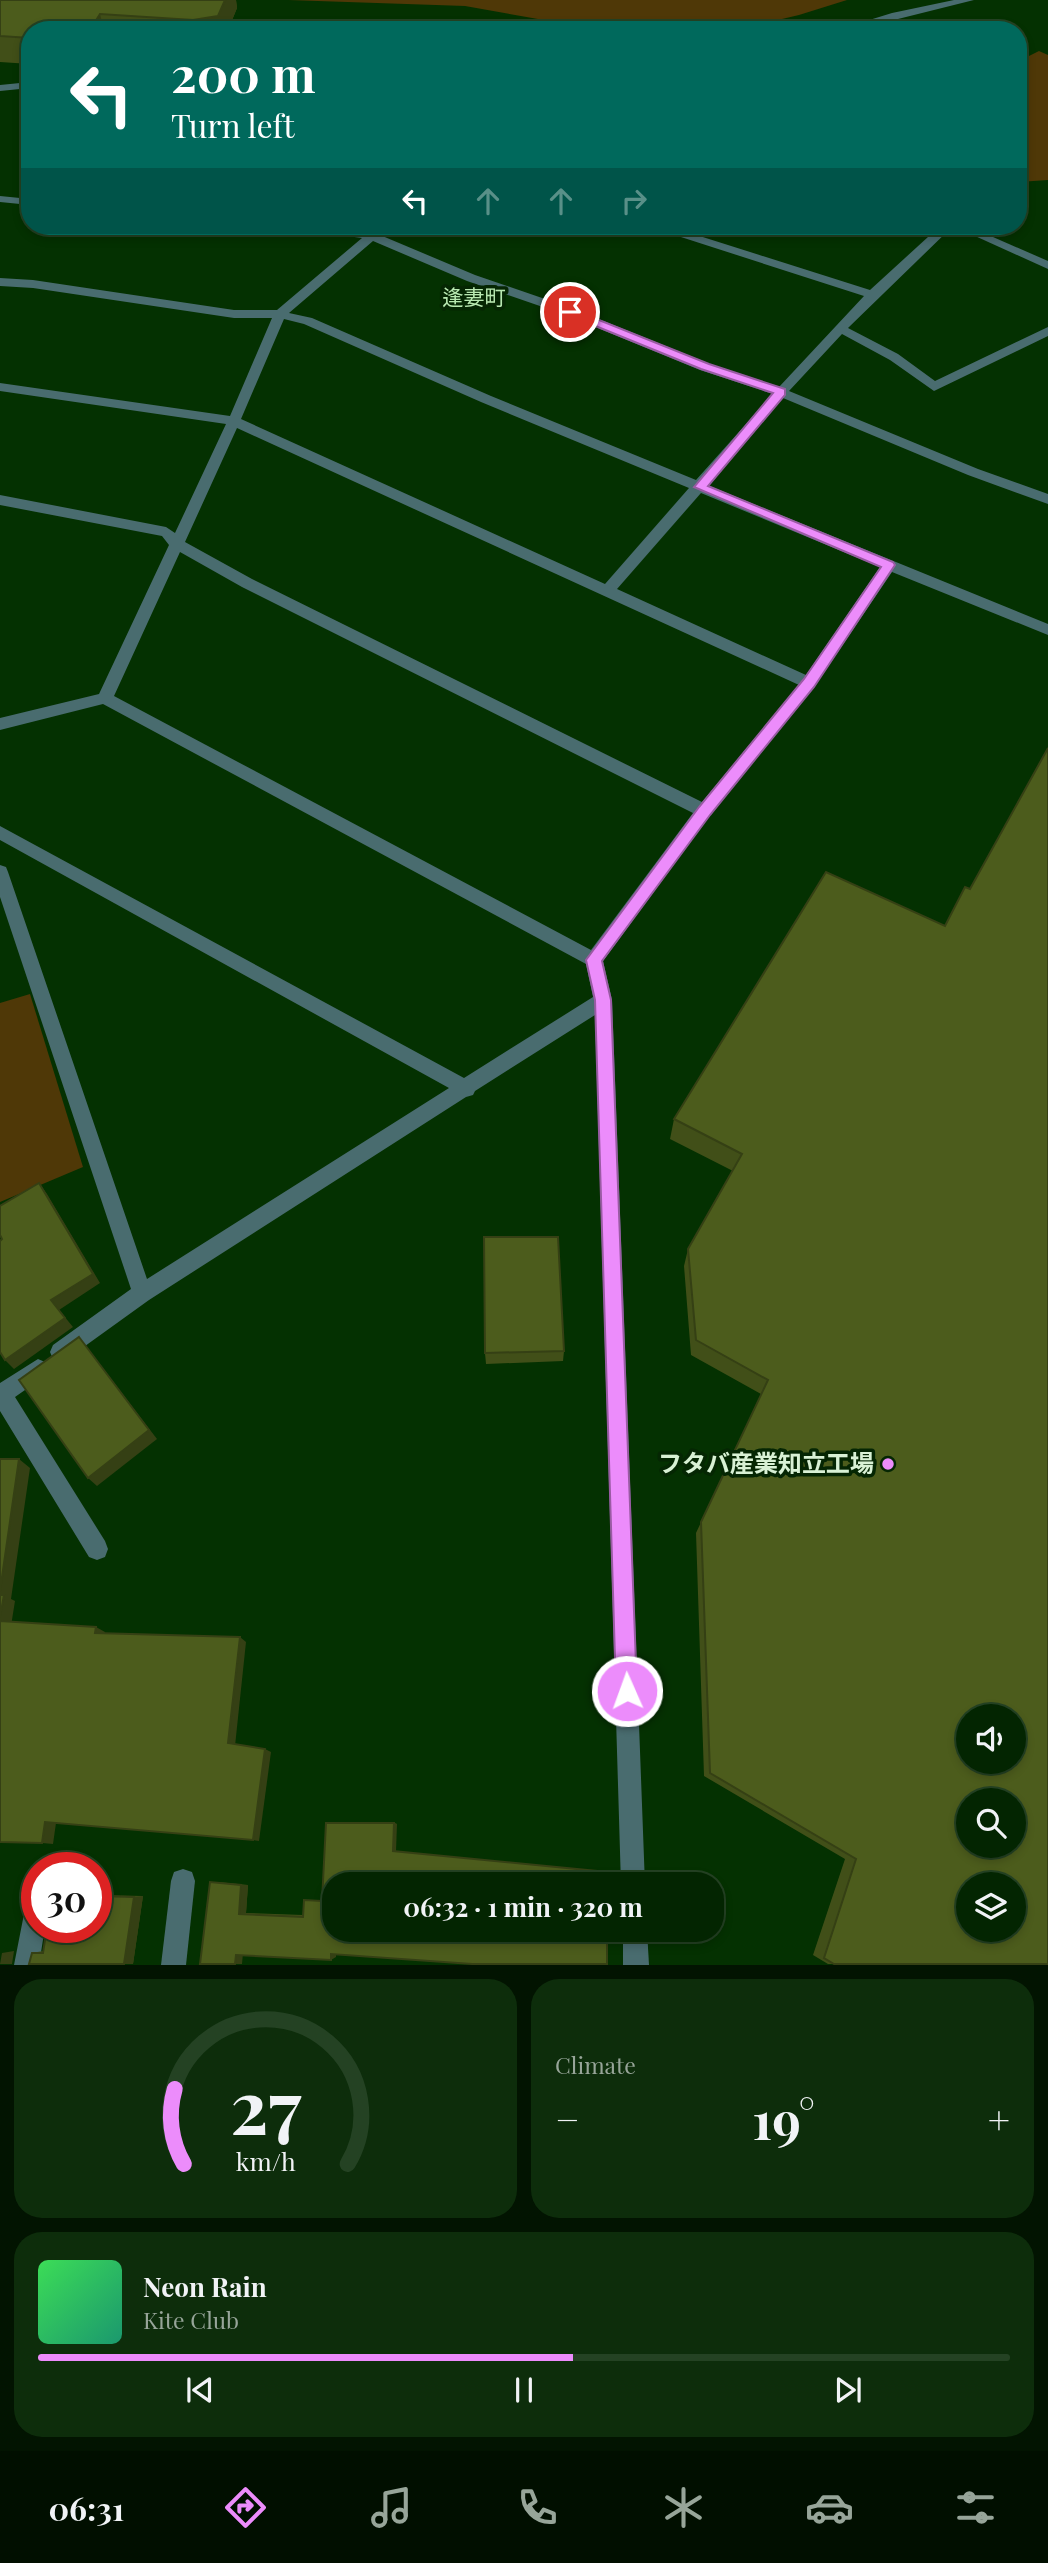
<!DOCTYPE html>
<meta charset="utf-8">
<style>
:root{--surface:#032501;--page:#0d2d0b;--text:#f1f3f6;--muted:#97a599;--line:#244223;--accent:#ec8cfb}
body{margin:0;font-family:"Playfair Display","Noto Sans JP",serif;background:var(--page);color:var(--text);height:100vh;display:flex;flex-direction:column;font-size:26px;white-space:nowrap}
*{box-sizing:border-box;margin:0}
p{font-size:23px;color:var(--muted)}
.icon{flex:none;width:38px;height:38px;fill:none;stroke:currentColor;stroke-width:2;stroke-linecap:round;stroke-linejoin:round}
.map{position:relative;height:1965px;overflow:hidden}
.panel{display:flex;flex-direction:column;gap:14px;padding:14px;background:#021401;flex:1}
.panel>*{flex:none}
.guide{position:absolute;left:21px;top:21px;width:1006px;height:214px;border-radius:28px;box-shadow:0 4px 10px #0003,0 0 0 2px var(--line);background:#00695c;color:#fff;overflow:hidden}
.tools{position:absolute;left:956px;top:1704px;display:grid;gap:14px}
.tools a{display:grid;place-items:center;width:70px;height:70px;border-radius:50%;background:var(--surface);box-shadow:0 4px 10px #0003,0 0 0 2px var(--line);font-size:35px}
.speed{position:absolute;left:21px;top:1852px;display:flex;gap:14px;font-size:35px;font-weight:700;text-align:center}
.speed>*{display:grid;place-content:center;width:91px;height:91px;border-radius:50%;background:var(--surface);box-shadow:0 4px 10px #0003,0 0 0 2px var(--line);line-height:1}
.speed .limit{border:10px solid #d22;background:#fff;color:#111}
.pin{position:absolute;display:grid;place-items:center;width:60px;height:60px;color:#fff;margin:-30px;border:4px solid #fff;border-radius:50%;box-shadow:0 2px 7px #0007}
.me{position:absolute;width:77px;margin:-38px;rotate:358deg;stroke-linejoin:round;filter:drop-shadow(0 0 5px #0008)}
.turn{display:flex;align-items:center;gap:24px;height:147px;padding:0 35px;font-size:32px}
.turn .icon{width:91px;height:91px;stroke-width:2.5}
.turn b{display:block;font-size:49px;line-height:60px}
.lanes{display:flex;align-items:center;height:66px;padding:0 35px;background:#0003;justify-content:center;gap:35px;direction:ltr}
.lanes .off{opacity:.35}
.big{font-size:52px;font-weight:700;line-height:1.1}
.panel .widget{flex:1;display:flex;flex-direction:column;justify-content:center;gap:10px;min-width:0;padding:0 24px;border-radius:28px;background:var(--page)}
.panel .dial{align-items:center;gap:0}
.dial svg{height:182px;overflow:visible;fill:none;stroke:var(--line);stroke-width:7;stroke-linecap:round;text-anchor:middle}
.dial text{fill:var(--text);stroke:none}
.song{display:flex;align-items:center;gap:21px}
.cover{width:84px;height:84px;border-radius:10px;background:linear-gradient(135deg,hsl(130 70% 55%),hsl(160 70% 35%))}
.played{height:7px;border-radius:4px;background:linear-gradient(90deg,var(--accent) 55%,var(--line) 55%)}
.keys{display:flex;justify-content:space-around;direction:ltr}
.heat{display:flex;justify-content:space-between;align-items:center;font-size:38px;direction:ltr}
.panel .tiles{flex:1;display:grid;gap:14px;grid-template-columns:1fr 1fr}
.widget:last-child{grid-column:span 2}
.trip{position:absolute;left:322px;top:1872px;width:402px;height:70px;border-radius:28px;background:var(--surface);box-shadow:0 4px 10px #0003,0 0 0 2px var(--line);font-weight:700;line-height:70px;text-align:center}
.tab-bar{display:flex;height:112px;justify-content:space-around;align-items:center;background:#010f00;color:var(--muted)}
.tab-bar .icon{width:49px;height:49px}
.tab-bar .current{color:var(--accent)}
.tab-bar b{font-size:32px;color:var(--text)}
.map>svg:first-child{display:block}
.green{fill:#4f3807}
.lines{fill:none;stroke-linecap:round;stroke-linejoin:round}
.minor{fill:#496c6f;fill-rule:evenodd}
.wall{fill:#414f18}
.shaded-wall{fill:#354014}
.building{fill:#4c5c1c;stroke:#354014;stroke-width:2;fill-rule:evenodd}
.route{fill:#ec8cfb;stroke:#995ba3;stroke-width:2}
.poi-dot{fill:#ec8cfb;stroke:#052603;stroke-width:2.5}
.labels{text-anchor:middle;stroke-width:7;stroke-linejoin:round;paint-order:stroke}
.far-quarter-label{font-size:21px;fill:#b8e8b1;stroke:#052603}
.near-poi-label{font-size:24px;font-weight:bold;fill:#d9f1d5;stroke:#052603;text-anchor:end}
</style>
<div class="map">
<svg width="1048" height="1965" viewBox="0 0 1048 1965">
<rect width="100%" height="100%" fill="#043101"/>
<g class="green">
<path d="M288,0H847L799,15L736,30H600L465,6Z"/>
<path d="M1039,51L1048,55V180L1019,182V61Z"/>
<path d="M30,994L83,1167L0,1202V1003Z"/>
</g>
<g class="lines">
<g class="minor">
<path d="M954,0H974L854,30H837L892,13Z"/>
<path d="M409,27H433L438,30H404Z"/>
<path d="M30,82V88L0,91V85Z"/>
<path d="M0,196L30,199V205L0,202Z"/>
<path d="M287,226H319L369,232L376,226H389L380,235L475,275L574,309L710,364L779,387L864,296L653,228L651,226H668L870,290L940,226H953L848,328L898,354L935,381L1048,327V336L934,391L890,360L842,334L789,391L978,469L1048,494V504L968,475L783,398L707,485L1048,624V635L892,572L814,687L710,815L603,961L612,1000L645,1885H621L595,1015L475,1091L473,1095L466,1097L149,1300L67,1359L60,1362L53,1359L50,1352L53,1345L131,1289L0,897V865L6,867L8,872L147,1279L449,1088L0,840V826L464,1078L593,997L586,964L103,704L0,730V718L99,694L169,545L162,536L0,505V495L166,527L175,533L226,424L0,391V383L230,416L272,318H234L33,288L0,286V278L33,280L234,310H277L362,238L293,229ZM373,241L467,281L566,315L700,370L773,394L696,480L491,396L312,318L289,313ZM284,319L304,324L481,402L689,488L605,584L241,419ZM237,428L799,685L702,802L252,579L185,542ZM701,493L880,567L806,675L617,589ZM180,552L242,587L693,813L591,950L114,696Z"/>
<path d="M953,226H968L1048,261V269Z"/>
<path d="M38,1359L45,1362L48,1369L45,1376L15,1397L105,1541L108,1549L105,1557L97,1560L89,1557L0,1411V1383Z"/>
<path d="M183,1869L192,1872L195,1881L186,1965H161L171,1881L174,1872Z"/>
<path d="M33,1911L37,1912V1927H45L39,1965H14L24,1914Z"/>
<path d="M623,1930H647L649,1965H623Z"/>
</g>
</g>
<g class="wall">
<path d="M0,0H236L237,8L228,30H30V64L0,62Z"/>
<path d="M970,889L1048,1964H828L813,1955L845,1859L704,1776L696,1533L761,1394L691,1355L684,1266L688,1249L733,1171L670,1139L674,1119L945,926Z"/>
<path d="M564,1351L563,1361L486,1364L485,1353Z"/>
<path d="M394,1823L397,1824L336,1954V1957L243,1955L210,1882H218L248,1885L246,1913L303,1915L304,1900H322Z"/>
<path d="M96,1895L143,1896L133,1964L32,1953L43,1951L96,1927Z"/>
</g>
<g class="shaded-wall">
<path d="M225,0H236L237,8L228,30H195L193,20Z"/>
<path d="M100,14L104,30H97L95,22Z"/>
<path d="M68,20L71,30H62V28Z"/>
<path d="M39,1183L47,1194L100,1283L59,1310L73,1327L14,1369L5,1360L51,1300Z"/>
<path d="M79,1337L157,1439L97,1486L88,1478Z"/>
<path d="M19,1459L30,1468L11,1599L15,1601L11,1626L0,1621V1591Z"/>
<path d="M96,1627L105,1632L104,1638L95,1633Z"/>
<path d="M240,1637L246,1642L235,1746L228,1743Z"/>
<path d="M265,1749L271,1752L259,1841L253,1840Z"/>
<path d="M45,1822L56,1823L53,1844L42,1843Z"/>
<path d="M394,1823L397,1824L396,1851H393Z"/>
<path d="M241,1885H248L246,1913L239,1914Z"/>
<path d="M143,1896L133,1964H124L134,1897Z"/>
<path d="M14,1951L12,1964H0L2,1953Z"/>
<path d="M336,1951V1957L331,1960V1954Z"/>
<path d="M243,1953L242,1964H235L236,1955Z"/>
</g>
<g class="building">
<path d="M0,0H225L218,16L193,20L100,14L95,22L68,20L62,28L47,27L45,30H30V38L0,36Z"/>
<path d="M1048,748V1964H834L824,1958L856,1859L710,1773L701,1522L768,1380L696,1340L688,1249L742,1154L674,1119L826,872L945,926L965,887L970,889ZM968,1717H1013V1762H968ZM968,1801H1013V1846H968ZM968,1885H1013V1930H968Z"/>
<path d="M39,1183L93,1274L51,1300L65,1318L5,1360L0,1352V1241L2,1239L0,1235V1206Z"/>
<path d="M484,1237H558L564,1351L485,1353Z"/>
<path d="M79,1337L149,1430L88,1478L19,1380Z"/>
<path d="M0,1459H19L0,1591Z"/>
<path d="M0,1595H4L0,1617Z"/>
<path d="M0,1621L96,1627L95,1633L240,1637L228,1743L265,1749L253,1840L45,1822L42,1843L0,1842Z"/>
<path d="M326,1823H394L393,1851L607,1872V1885H334V1930H607V1964H472L331,1954V1960L236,1955L235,1964H200L210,1882L241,1885L239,1914L303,1917L304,1900L322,1901Z"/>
<path d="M96,1896L134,1897L124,1964H29L32,1953H43L47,1927H96Z"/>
</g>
<path class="route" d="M566,310H574L709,364L785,389V395L708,486L893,562L895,565L814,687L710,815L602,961L611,1000L637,1691L634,1699L627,1702L619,1699L616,1691L595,1000L586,960L699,807L804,679L881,567L694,487L773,393L701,369L566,314Z"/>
<circle class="poi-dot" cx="888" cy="1464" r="7"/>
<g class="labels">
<g class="far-quarter-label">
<text x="474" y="305">逢妻町</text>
</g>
<g class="near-poi-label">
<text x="874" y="1472">フタバ産業知立工場</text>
</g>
</g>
</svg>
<div class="tools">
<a><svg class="icon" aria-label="sound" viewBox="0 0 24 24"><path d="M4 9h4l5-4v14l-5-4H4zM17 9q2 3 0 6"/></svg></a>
<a><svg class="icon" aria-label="search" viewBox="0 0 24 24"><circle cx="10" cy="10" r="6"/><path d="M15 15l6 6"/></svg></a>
<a><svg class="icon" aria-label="layers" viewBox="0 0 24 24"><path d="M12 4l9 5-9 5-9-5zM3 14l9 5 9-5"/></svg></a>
</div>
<div class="speed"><div class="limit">30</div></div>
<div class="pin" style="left:570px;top:312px;background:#d93025"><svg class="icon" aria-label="arrive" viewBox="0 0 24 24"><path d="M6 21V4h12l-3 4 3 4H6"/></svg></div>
<svg class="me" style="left:627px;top:1691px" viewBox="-20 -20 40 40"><circle r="17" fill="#ec8cfb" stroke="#fff" stroke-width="3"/><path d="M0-11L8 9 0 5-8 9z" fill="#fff"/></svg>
<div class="trip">06:32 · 1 min · 320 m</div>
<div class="guide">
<div class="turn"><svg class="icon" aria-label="left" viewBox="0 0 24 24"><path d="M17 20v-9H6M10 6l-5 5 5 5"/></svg><div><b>200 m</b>Turn left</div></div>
<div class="lanes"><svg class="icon" aria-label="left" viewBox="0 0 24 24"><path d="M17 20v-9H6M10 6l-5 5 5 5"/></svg><svg class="icon off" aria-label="ahead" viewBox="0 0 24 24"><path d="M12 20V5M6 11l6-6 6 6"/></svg><svg class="icon off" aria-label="ahead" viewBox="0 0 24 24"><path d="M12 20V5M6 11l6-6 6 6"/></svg><svg class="icon off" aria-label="right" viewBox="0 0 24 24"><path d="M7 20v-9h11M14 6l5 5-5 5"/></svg></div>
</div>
</div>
<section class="panel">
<div class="tiles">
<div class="widget dial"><svg viewBox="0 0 100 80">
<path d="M14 69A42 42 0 1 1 86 69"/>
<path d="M14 69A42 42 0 0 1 10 36" stroke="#ec8cfb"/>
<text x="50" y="56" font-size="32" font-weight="700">27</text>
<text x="50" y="72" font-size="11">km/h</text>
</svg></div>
<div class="widget"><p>Climate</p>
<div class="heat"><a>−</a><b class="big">19°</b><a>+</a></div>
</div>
<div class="widget">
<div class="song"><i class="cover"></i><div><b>Neon Rain</b><p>Kite Club</p></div></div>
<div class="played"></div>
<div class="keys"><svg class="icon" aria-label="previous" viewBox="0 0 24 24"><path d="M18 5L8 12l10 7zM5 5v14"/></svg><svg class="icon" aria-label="pause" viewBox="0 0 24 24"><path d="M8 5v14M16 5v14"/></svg><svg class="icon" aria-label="next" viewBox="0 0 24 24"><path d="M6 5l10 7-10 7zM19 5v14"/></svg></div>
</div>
</div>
</section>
<nav class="tab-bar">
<b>06:31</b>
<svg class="icon current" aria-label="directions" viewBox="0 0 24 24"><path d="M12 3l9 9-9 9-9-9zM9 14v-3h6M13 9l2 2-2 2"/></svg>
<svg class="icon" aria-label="music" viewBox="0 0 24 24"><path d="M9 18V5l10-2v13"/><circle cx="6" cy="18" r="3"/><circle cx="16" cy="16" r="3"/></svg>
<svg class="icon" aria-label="phone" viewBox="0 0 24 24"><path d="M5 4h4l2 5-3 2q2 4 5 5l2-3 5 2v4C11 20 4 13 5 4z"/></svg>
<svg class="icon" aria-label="climate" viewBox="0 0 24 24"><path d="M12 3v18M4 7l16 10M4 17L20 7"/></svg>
<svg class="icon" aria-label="car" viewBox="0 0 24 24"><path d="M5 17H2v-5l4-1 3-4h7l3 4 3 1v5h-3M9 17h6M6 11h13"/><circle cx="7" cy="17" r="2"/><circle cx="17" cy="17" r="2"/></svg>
<svg class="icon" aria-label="filters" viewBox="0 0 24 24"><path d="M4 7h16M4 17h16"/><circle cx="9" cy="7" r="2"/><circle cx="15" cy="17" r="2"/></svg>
</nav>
